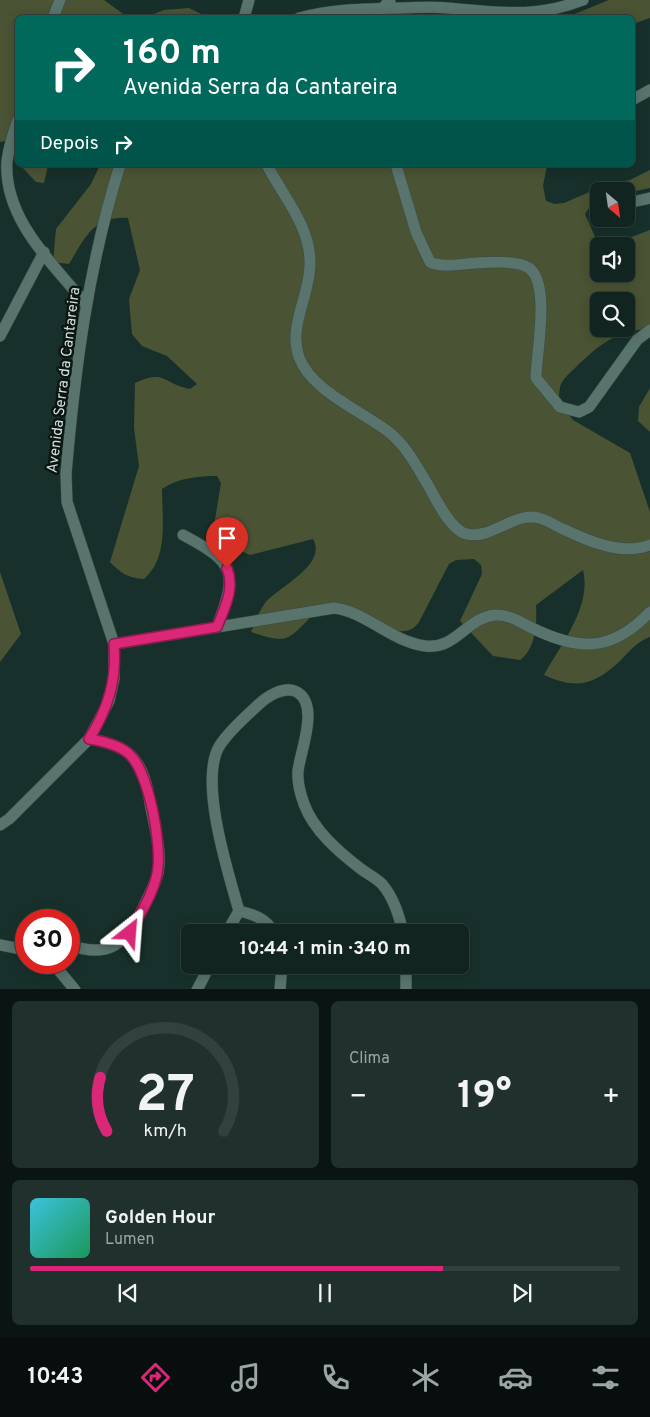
<!DOCTYPE html>
<html lang="pt">
<meta charset="utf-8">
<style>
:root{--surface:#122420;--page:#1f302d;--text:#f1f3f6;--muted:#9ca4a5;--line:#31413e;--accent:#db2777}
body{margin:0;font-family:Overpass,sans-serif;background:var(--page);color:var(--text);height:100vh;display:flex;flex-direction:column;font-size:19px;white-space:nowrap}
*{box-sizing:border-box;margin:0}
p{font-size:16px;color:var(--muted)}
.icon{flex:none;width:28px;height:28px;fill:none;stroke:currentColor;stroke-width:2;stroke-linecap:round;stroke-linejoin:round}
.map{position:relative;height:989px;overflow:hidden}
.details{display:flex;flex-direction:column;gap:12px;padding:12px;background:#0a1412;flex:1}
.details>*{flex:none}
.guide{position:absolute;left:15px;top:15px;width:620px;height:152px;border-radius:8px;box-shadow:0 2px 12px #0003,0 0 0 1px var(--line);background:#00695c;color:#fff;overflow:hidden}
.needle{width:32px;rotate:151deg}
.buttons{position:absolute;left:590px;top:182px;display:grid;gap:10px}
.buttons a{display:grid;place-items:center;width:45px;height:45px;border-radius:8px;background:var(--surface);box-shadow:0 2px 12px #0003,0 0 0 1px var(--line);font-size:25px}
.speed{position:absolute;left:15px;top:909px;display:flex;gap:10px;font-size:25px;font-weight:700;text-align:center}
.speed>*{display:grid;place-content:center;width:65px;height:65px;border-radius:50%;background:var(--surface);box-shadow:0 2px 12px #0003,0 0 0 1px var(--line);line-height:1}
.speed .limit{border:8px solid #d22;background:#fff;color:#111}
.pin{position:absolute;display:grid;place-items:center;width:42px;height:42px;color:#fff;margin:-51px -21px;border-radius:50% 50% 50% 0;rotate:-45deg;box-shadow:0 0 5px #0007}
.pin .icon{rotate:45deg}
.me{position:absolute;width:55px;margin:-28px;rotate:28deg;stroke-linejoin:round;filter:drop-shadow(0 0 4px #0008)}
.turn{display:flex;align-items:center;gap:18px;height:105px;padding:0 25px;font-size:22px}
.turn .icon{width:65px;height:65px;stroke-width:2.5}
.turn b{display:block;font-size:35px;line-height:42px}
.then{display:flex;align-items:center;height:48px;padding:0 25px;background:#0003;gap:10px;font-size:19px}
.big{font-size:38px;font-weight:700;line-height:1.1}
.details .card{flex:1;display:flex;flex-direction:column;justify-content:center;gap:8px;min-width:0;padding:0 18px;border-radius:8px;background:var(--page)}
.details .dial{align-items:center;gap:0}
.dial svg{height:130px;overflow:visible;fill:none;stroke:var(--line);stroke-width:7;stroke-linecap:round;text-anchor:middle}
.dial text{fill:var(--text);stroke:none}
.song{display:flex;align-items:center;gap:15px}
.cover{width:60px;height:60px;border-radius:8px;background:linear-gradient(135deg,hsl(190 70% 55%),hsl(150 70% 35%))}
.played{height:5px;border-radius:2px;background:linear-gradient(90deg,var(--accent) 70%,var(--line) 70%)}
.keys{display:flex;justify-content:space-around;direction:ltr}
.heat{display:flex;justify-content:space-between;align-items:center;font-size:28px;direction:ltr}
.details .tiles{flex:1;display:grid;gap:12px;grid-template-columns:1fr 1fr}
.card:last-child{grid-column:span 2}
.trip{position:absolute;left:181px;top:924px;width:288px;height:50px;border-radius:8px;background:var(--surface);box-shadow:0 2px 12px #0003,0 0 0 1px var(--line);font-weight:700;line-height:50px;text-align:center}
.dock{display:flex;height:80px;justify-content:space-around;align-items:center;background:#070e0d;color:var(--muted)}
.dock .icon{width:35px;height:35px}
.dock .active{color:var(--accent)}
.dock b{font-size:22px;color:var(--text)}
.map>svg:first-child{display:block}
.forest{fill:#4a5434;fill-rule:evenodd}
.lines{fill:none;stroke-linecap:round;stroke-linejoin:round}
.minor-casing{stroke:#384c47;stroke-width:12}
.minor{stroke:#59736d;stroke-width:11}
.route-casing{stroke:#8e194d;stroke-width:12}
.route{stroke:#db2777;stroke-width:9}
.labels{text-anchor:middle;stroke-width:5;stroke-linejoin:round;paint-order:stroke}
.street-label{font-size:15px;fill:#d2e0dc;stroke:#0b1613}
</style>
<div class="map">
<svg width="650" height="990" viewBox="0 0 650 990">
<rect width="100%" height="100%" fill="#18302b"/>
<g class="forest">
<path d="M0,0H104L126,16L141,17L18,18L17,162L5,141L0,142Z"/>
<path d="M609,0H650V18L633,24L632,18L549,17L572,15Z"/>
<path d="M189,8L207,17H146L164,10Z"/>
<path d="M20,165H48L44,183L36,182Z"/>
<path d="M100,165H547L543,186L546,201L555,204L564,203L608,184L630,180L650,170V188L626,193L599,191V200L593,202L585,214L599,246L616,243L650,230V329C618,329 599,345 577,366C571,372 562,379 560,387C559,392 559,398 559,403L573,420L630,453L650,512V637C636,642 630,651 620,661C594,685 577,690 544,675C561,644 592,607 583,570L536,605C537,624 536,648 520,660L493,656L460,621L482,574L481,565L474,559L456,560L449,564L419,622C403,645 375,618 354,615C342,613 328,613 315,613C287,640 290,645 251,632C255,623 259,611 265,603C278,587 328,565 313,539L250,555L212,538L221,483L217,476C198,476 178,478 162,489C162,518 169,558 144,579C128,578 122,574 110,562L139,466L134,428L135,383C165,369 162,383 190,389L197,384L167,356L142,346L132,334L129,299L140,270L128,218C93,216 85,238 69,264L53,262L56,229L91,184ZM599,246H626V274H599ZM599,301H626V329H599Z"/>
<path d="M650,388V432L638,421L639,407Z"/>
<path d="M0,572L21,634L0,662Z"/>
</g>
<g class="lines">
<defs>
<g id="minor">
<path d="M53,18L60,0"/>
<path d="M244,18L249,0"/>
<path d="M299,18C332,9 363,9 398,8C414,8 431,6 447,8C497,12 535,19 583,0"/>
<path d="M374,18L390,0"/>
<path d="M632,100L650,90"/>
<path d="M18,120C13,133 9,147 7,161C3,218 52,263 85,303"/>
<path d="M267,165C283,196 311,227 310,264C310,295 288,326 299,357C311,391 362,411 390,433C407,447 417,467 428,485C435,498 451,531 467,534C491,540 515,511 539,518C548,520 555,526 563,529C588,541 622,556 650,545"/>
<path d="M396,165L416,232L430,262C442,268 462,264 476,263C489,262 518,260 529,268C551,284 536,355 536,378L560,407L579,412L589,407L637,340L650,330"/>
<path d="M632,202L650,198"/>
<path d="M0,336L44,252"/>
<path d="M183,535C236,563 238,572 217,627"/>
<path d="M114,644L334,608C367,612 390,641 425,646C456,650 466,618 495,615C507,614 520,622 530,627C578,651 611,653 650,612"/>
<path d="M0,825L9,819L89,739L109,701L114,679V644L67,502L66,474C75,369 88,267 120,165"/>
<path d="M239,911C255,915 265,918 274,932"/>
<path d="M227,932L239,911C228,872 198,779 220,745C230,730 244,718 257,706C266,697 284,685 297,692C320,705 300,752 298,771C297,783 300,793 304,804C314,831 339,852 361,869C368,874 376,878 382,884C394,898 399,916 403,932"/>
<path d="M0,945L26,950"/>
<path d="M69,945C110,959 125,944 143,908C148,897 155,885 158,873C162,851 155,829 151,808C148,789 144,766 128,753C117,744 102,741 89,739"/>
<path d="M52,962L75,990"/>
<path d="M406,965V990"/>
<path d="M197,990L210,965"/>
<path d="M280,990L282,965"/>
</g>
</defs>
<use href="#minor" class="minor-casing"/>
<use href="#minor" class="minor"/>
</g>
<g class="lines">
<defs>
<path id="route" d="M130,933C140,914 153,894 157,874C163,848 149,770 128,753C117,744 102,741 89,739C108,709 117,680 114,644L217,627C225,607 235,589 227,568"/>
</defs>
<use href="#route" class="route-casing"/>
<use href="#route" class="route"/>
</g>
<g class="labels">
<g class="street-label">
<text transform="translate(63 380) rotate(-83)" y="5">Avenida Serra da Cantareira</text>
</g>
</g>
</svg>
<div class="buttons">
<a><svg class="needle" viewBox="-14 -14 28 28"><path d="M0-13l5 13h-10z" fill="#e53935"/><path d="M0 13l5-13h-10z" fill="#9ca4a5"/></svg></a>
<a><svg class="icon" aria-label="sound" viewBox="0 0 24 24"><path d="M4 9h4l5-4v14l-5-4H4zM17 9q2 3 0 6"/></svg></a>
<a><svg class="icon" aria-label="search" viewBox="0 0 24 24"><circle cx="10" cy="10" r="6"/><path d="M15 15l6 6"/></svg></a>
</div>
<div class="speed"><div class="limit">30</div></div>
<div class="pin" style="left:227px;top:568px;background:#d93025"><svg class="icon" aria-label="arrive" viewBox="0 0 24 24"><path d="M6 21V4h12l-3 4 3 4H6"/></svg></div>
<svg class="me" style="left:130px;top:933px" viewBox="-20 -20 40 40"><path d="M0-17L14 15 0 8-14 15z" fill="#db2777" stroke="#fff" stroke-width="4"/></svg>
<div class="trip">10:44 · 1 min · 340 m</div>
<div class="guide">
<div class="turn"><svg class="icon" aria-label="right" viewBox="0 0 24 24"><path d="M7 20v-9h11M14 6l5 5-5 5"/></svg><div><b>160 m</b>Avenida Serra da Cantareira</div></div>
<div class="then">Depois<svg class="icon" aria-label="right" viewBox="0 0 24 24"><path d="M7 20v-9h11M14 6l5 5-5 5"/></svg></div>
</div>
</div>
<section class="details">
<div class="tiles">
<div class="card dial"><svg viewBox="0 0 100 80">
<path d="M14 69A42 42 0 1 1 86 69"/>
<path d="M14 69A42 42 0 0 1 10 36" stroke="#db2777"/>
<text x="50" y="56" font-size="32" font-weight="700">27</text>
<text x="50" y="72" font-size="11">km/h</text>
</svg></div>
<div class="card"><p>Clima</p>
<div class="heat"><a>−</a><b class="big">19°</b><a>+</a></div>
</div>
<div class="card">
<div class="song"><i class="cover"></i><div><b>Golden Hour</b><p>Lumen</p></div></div>
<div class="played"></div>
<div class="keys"><svg class="icon" aria-label="previous" viewBox="0 0 24 24"><path d="M18 5L8 12l10 7zM5 5v14"/></svg><svg class="icon" aria-label="pause" viewBox="0 0 24 24"><path d="M8 5v14M16 5v14"/></svg><svg class="icon" aria-label="next" viewBox="0 0 24 24"><path d="M6 5l10 7-10 7zM19 5v14"/></svg></div>
</div>
</div>
</section>
<nav class="dock">
<b>10:43</b>
<svg class="icon active" aria-label="directions" viewBox="0 0 24 24"><path d="M12 3l9 9-9 9-9-9zM9 14v-3h6M13 9l2 2-2 2"/></svg>
<svg class="icon" aria-label="music" viewBox="0 0 24 24"><path d="M9 18V5l10-2v13"/><circle cx="6" cy="18" r="3"/><circle cx="16" cy="16" r="3"/></svg>
<svg class="icon" aria-label="phone" viewBox="0 0 24 24"><path d="M5 4h4l2 5-3 2q2 4 5 5l2-3 5 2v4C11 20 4 13 5 4z"/></svg>
<svg class="icon" aria-label="climate" viewBox="0 0 24 24"><path d="M12 3v18M4 7l16 10M4 17L20 7"/></svg>
<svg class="icon" aria-label="car" viewBox="0 0 24 24"><path d="M5 17H2v-5l4-1 3-4h7l3 4 3 1v5h-3M9 17h6M6 11h13"/><circle cx="7" cy="17" r="2"/><circle cx="17" cy="17" r="2"/></svg>
<svg class="icon" aria-label="filters" viewBox="0 0 24 24"><path d="M4 7h16M4 17h16"/><circle cx="9" cy="7" r="2"/><circle cx="15" cy="17" r="2"/></svg>
</nav>
